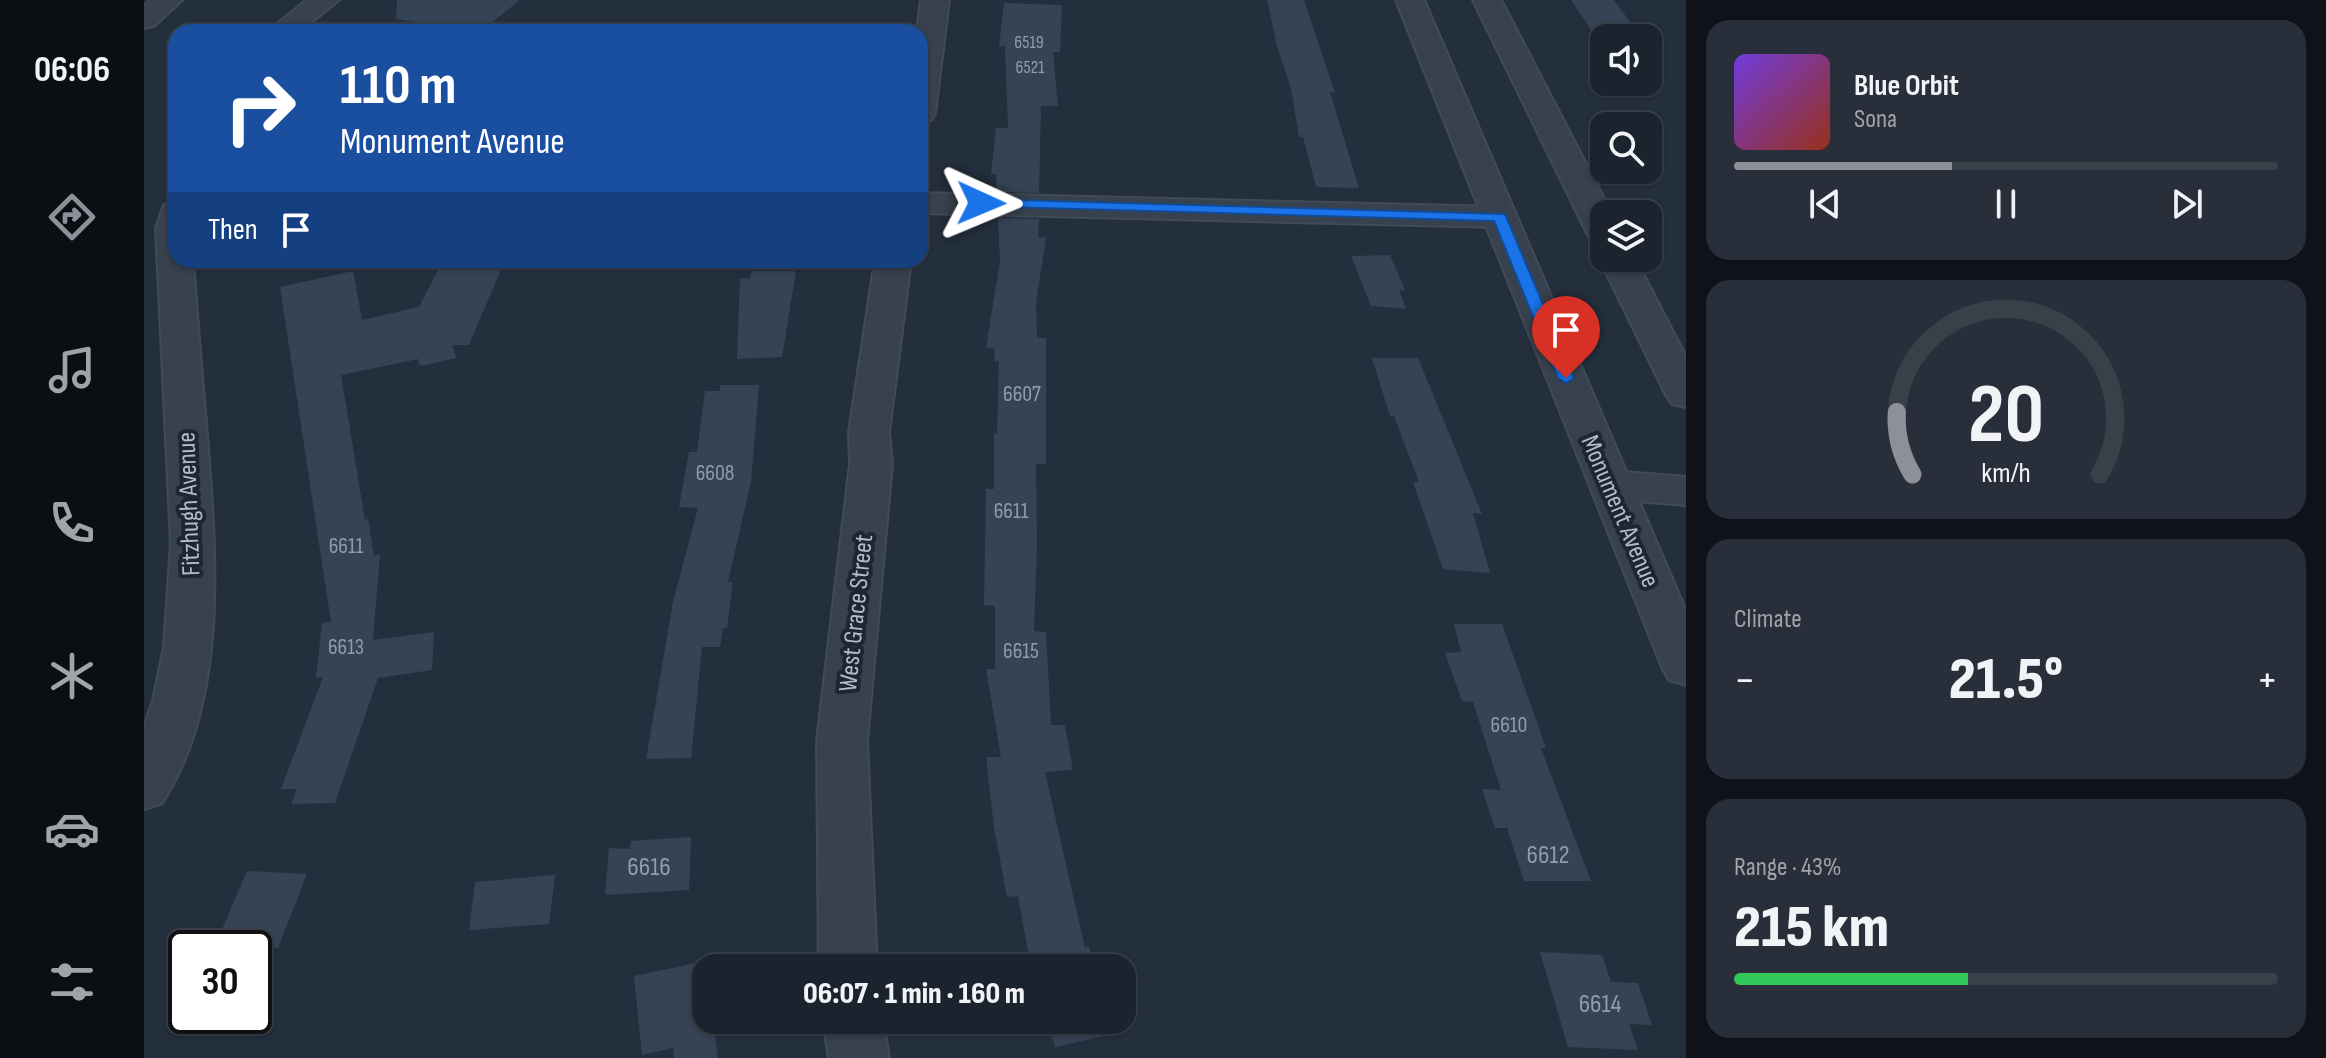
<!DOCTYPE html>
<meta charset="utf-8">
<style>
:root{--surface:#1b232e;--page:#282f3a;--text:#f1f3f6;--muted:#a0a4aa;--line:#39404a;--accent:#8c9099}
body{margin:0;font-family:"Sofia Sans Condensed",sans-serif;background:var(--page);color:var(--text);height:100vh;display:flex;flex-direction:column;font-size:30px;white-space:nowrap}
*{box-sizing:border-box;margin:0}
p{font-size:26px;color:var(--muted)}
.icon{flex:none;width:44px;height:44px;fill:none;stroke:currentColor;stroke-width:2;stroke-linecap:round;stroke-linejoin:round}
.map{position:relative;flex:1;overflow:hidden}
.drawer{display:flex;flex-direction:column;gap:20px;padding:20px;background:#0f1319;width:640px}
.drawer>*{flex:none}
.top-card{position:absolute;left:24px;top:24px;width:760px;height:244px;border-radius:24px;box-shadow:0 2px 6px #0004,0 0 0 2px var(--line);background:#1a4fa0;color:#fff;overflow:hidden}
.fabs{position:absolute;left:1446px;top:24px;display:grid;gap:16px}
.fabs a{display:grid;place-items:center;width:72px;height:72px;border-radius:16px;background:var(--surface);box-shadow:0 2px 6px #0004,0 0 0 2px var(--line);font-size:40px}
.speed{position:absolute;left:24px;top:930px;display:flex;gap:16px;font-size:40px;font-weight:700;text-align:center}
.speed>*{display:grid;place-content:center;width:104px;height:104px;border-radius:50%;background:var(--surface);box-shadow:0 2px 6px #0004,0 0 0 2px var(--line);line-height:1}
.speed .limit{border:4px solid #111;border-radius:12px;background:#fff;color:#111}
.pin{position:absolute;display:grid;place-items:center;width:68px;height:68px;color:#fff;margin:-82px -34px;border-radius:50% 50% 50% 0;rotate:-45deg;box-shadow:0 0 8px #0007}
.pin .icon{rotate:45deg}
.me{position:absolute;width:88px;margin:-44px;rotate:91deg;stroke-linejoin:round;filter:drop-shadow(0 0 6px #0008)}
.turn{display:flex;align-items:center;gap:28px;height:168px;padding:0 40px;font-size:36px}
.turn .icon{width:104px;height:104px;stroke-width:2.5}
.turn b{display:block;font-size:56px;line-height:68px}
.then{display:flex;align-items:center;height:76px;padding:0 40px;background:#0003;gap:16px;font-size:30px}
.big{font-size:60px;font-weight:800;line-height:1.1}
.drawer .tile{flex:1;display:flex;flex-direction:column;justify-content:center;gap:12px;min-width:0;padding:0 28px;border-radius:24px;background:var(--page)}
.drawer .dial{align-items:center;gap:0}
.dial svg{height:208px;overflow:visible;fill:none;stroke:var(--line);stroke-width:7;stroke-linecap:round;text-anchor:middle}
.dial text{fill:var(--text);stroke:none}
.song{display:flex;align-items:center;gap:24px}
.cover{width:96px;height:96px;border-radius:12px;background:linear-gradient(135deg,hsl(260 70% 55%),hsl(10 70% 35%))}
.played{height:8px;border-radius:4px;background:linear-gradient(90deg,var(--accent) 40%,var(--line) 40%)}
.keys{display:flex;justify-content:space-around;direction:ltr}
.heat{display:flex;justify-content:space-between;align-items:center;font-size:44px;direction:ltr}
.charge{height:12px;border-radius:6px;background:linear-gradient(90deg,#34c759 43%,var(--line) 0)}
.trip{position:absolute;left:548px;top:954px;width:444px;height:80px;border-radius:24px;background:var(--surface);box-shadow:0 2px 6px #0004,0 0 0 2px var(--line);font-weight:800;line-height:80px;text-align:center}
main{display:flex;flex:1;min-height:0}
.dock{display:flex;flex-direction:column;width:144px;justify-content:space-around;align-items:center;background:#0b0e12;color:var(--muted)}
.dock .icon{width:56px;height:56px}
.dock .on{color:var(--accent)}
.dock b{font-size:36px;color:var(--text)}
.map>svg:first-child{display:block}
.building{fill:#364354}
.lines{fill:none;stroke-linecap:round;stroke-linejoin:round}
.minor-casing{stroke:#414a57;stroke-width:4}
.tertiary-casing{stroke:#414a57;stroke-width:4}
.minor{fill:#38414e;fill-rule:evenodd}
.tertiary{fill:#38414e;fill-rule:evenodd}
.route{fill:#1a73e8;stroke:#114b97;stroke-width:2}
.labels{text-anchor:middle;stroke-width:8;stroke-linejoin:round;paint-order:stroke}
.far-number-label{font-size:18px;fill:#929caa}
.number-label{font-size:22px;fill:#929caa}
.street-label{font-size:26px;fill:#b4bcc9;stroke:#1d2633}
.near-number-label{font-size:26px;fill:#929caa}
</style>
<main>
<nav class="dock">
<b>06:06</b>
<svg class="icon on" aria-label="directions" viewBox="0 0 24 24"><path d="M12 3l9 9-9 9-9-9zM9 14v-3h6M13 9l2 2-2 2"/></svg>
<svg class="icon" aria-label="music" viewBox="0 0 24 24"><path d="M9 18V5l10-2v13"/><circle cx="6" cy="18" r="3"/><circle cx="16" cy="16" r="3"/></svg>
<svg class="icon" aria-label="phone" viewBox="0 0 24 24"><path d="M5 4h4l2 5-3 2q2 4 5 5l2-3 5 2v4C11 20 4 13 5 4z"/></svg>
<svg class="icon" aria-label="climate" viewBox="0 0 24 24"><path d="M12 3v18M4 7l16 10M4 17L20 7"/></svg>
<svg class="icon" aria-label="car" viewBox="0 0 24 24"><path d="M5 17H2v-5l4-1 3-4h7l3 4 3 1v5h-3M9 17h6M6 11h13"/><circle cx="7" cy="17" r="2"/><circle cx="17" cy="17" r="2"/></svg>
<svg class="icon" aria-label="filters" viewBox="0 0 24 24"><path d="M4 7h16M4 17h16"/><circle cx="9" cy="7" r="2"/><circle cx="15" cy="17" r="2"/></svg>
</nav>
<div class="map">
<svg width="1542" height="1058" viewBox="0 0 1542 1058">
<rect width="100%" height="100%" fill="#242f3e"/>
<g class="building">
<path d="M253,0H376L336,32L252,19Z"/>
<path d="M1123,0H1160L1191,93L1186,92L1215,188L1172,187L1159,137H1155L1147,88L1133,46Z"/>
<path d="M1427,0H1470L1498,38H1460V49Z"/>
<path d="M860,3L918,5L916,52H909L914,106H897L895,193L853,192L852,174H847L852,128H864L861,46H855Z"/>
<path d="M854,218L895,219L894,237L902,238L892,302L893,338H902V464H892L893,544L890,631L902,632L907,725H921L929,770L901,772L941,948L945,947L952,968H887L874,896L863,897L850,827L842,757H857L842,669H851V606L840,605L842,489H850V434H853L855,361H851L850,348H842L856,261Z"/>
<path d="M1246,255L1261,290H1255L1262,309L1227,306L1207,256Z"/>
<path d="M299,260H361L325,345H308L312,358L291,363L276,366L274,359L197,375L221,520L224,519L230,556L236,554L229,640L290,632L288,670L234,678L191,803L147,804L153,789H137L179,677L172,678L178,623L187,622L136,287L209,271L218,320L275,307Z"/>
<path d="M608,271H652L638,357L593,359L596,278L606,279Z"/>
<path d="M1228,358H1274L1338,514L1329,513L1346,573L1299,569L1269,482H1275L1250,416H1246Z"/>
<path d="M576,385H615L607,481L584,582H589L583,628H579L576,647H558L547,758L502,759L529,602L554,508L535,507L545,452H553L561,391H576Z"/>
<path d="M1310,624H1358L1402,748H1397L1447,881H1380L1363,828H1351L1338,789L1357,790L1329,702L1318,701L1301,653L1317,652Z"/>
<path d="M547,837L545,890L461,895L465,848L486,849L487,841Z"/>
<path d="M103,871L163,874L134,948H84L90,934H76Z"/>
<path d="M411,875L405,924L325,930L331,882Z"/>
<path d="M1396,952L1458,955L1467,982L1494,983L1508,1025L1485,1024L1494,1050L1424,1047Z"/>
<path d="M562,961V1020H569L574,1058H530L529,1048L498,1055L490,976Z"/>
<path d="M903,1020H970L974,1033L911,1047Z"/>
</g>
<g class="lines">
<defs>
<g id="minor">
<path d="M7,0H38L10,26L0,28V6Z"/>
<path d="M163,0H195L155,32H123Z"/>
<path d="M777,0H805L791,113L787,120L776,122V32H773Z"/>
<path d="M776,193L1356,207L1368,210L1373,217L1368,224L1356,227L776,213Z"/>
<path d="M32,202V260H49C53,319 58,377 63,436C72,552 85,700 18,803L0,809V727L9,701L20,647L27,544L12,228L20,205Z"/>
<path d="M731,260H767L745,432L748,464L723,741L733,968H675L673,741L706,464L705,432Z"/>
<path d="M1467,471L1542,477V505L1467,499L1452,495L1446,485L1452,475Z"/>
<path d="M679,1020H739L745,1058H685Z"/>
</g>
<g id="tertiary">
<path d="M1252,0H1280L1542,611V685L1525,680L1518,667Z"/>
<path d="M1329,0H1357L1468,214H1460V243L1448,240L1443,233Z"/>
<path d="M1460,251V258H1491L1542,357V407L1528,404L1522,395L1455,258Z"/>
</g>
</defs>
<use href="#minor" class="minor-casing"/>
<use href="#tertiary" class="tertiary-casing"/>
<use href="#minor" class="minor"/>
<use href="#tertiary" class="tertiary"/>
</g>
<path class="route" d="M837,199L1361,214L1430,378L1422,383L1414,378L1350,221L832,206V200Z"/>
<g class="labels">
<g class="far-number-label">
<text x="885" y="48">6519</text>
<text x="886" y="73">6521</text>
</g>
<g class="number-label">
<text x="878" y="401">6607</text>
<text x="571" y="480">6608</text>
<text x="867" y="518">6611</text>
<text x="202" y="553">6611</text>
<text x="202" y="654">6613</text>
<text x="877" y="658">6615</text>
<text x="1365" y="732">6610</text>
</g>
<g class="street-label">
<text transform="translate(44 504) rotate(-92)" y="9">Fitzhugh Avenue</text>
<text transform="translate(1477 511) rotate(67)" y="9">Monument Avenue</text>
<text transform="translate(711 613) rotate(-84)" y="9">West Grace Street</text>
</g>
<g class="near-number-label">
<text x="1404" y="863">6612</text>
<text x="505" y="875">6616</text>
<text x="1456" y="1012">6614</text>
</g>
</g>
</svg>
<div class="fabs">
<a><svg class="icon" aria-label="sound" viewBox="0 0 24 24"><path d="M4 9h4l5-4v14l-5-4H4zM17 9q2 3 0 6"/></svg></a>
<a><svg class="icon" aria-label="search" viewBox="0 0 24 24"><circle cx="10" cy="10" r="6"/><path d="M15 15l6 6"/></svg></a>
<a><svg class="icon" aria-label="layers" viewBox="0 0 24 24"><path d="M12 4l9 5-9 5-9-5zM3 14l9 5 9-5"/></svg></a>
</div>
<div class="speed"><div class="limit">30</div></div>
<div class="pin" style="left:1422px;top:378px;background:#d93025"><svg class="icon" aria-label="arrive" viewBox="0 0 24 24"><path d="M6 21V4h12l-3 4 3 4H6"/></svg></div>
<svg class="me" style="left:837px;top:203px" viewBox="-20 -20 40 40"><path d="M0-17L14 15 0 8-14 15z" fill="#1a73e8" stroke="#fff" stroke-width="4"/></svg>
<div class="trip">06:07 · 1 min · 160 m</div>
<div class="top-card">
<div class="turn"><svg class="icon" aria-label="right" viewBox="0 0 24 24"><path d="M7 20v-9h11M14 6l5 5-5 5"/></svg><div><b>110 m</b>Monument Avenue</div></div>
<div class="then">Then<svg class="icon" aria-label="arrive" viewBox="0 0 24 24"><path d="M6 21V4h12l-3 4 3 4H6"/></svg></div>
</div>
</div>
<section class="drawer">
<div class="tile">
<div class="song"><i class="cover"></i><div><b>Blue Orbit</b><p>Sona</p></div></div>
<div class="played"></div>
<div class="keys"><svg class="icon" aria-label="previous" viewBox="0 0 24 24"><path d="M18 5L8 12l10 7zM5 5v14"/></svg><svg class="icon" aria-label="pause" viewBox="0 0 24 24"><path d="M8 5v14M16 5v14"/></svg><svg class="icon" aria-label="next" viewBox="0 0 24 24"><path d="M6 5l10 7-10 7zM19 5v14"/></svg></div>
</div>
<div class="tile dial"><svg viewBox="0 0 100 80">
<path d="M14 69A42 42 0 1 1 86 69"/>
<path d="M14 69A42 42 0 0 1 8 45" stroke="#8c9099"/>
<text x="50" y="56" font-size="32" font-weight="700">20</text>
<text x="50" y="72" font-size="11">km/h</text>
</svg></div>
<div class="tile"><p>Climate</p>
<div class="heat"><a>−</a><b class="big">21.5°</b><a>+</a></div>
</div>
<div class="tile"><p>Range · 43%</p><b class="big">215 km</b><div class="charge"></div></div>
</section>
</main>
